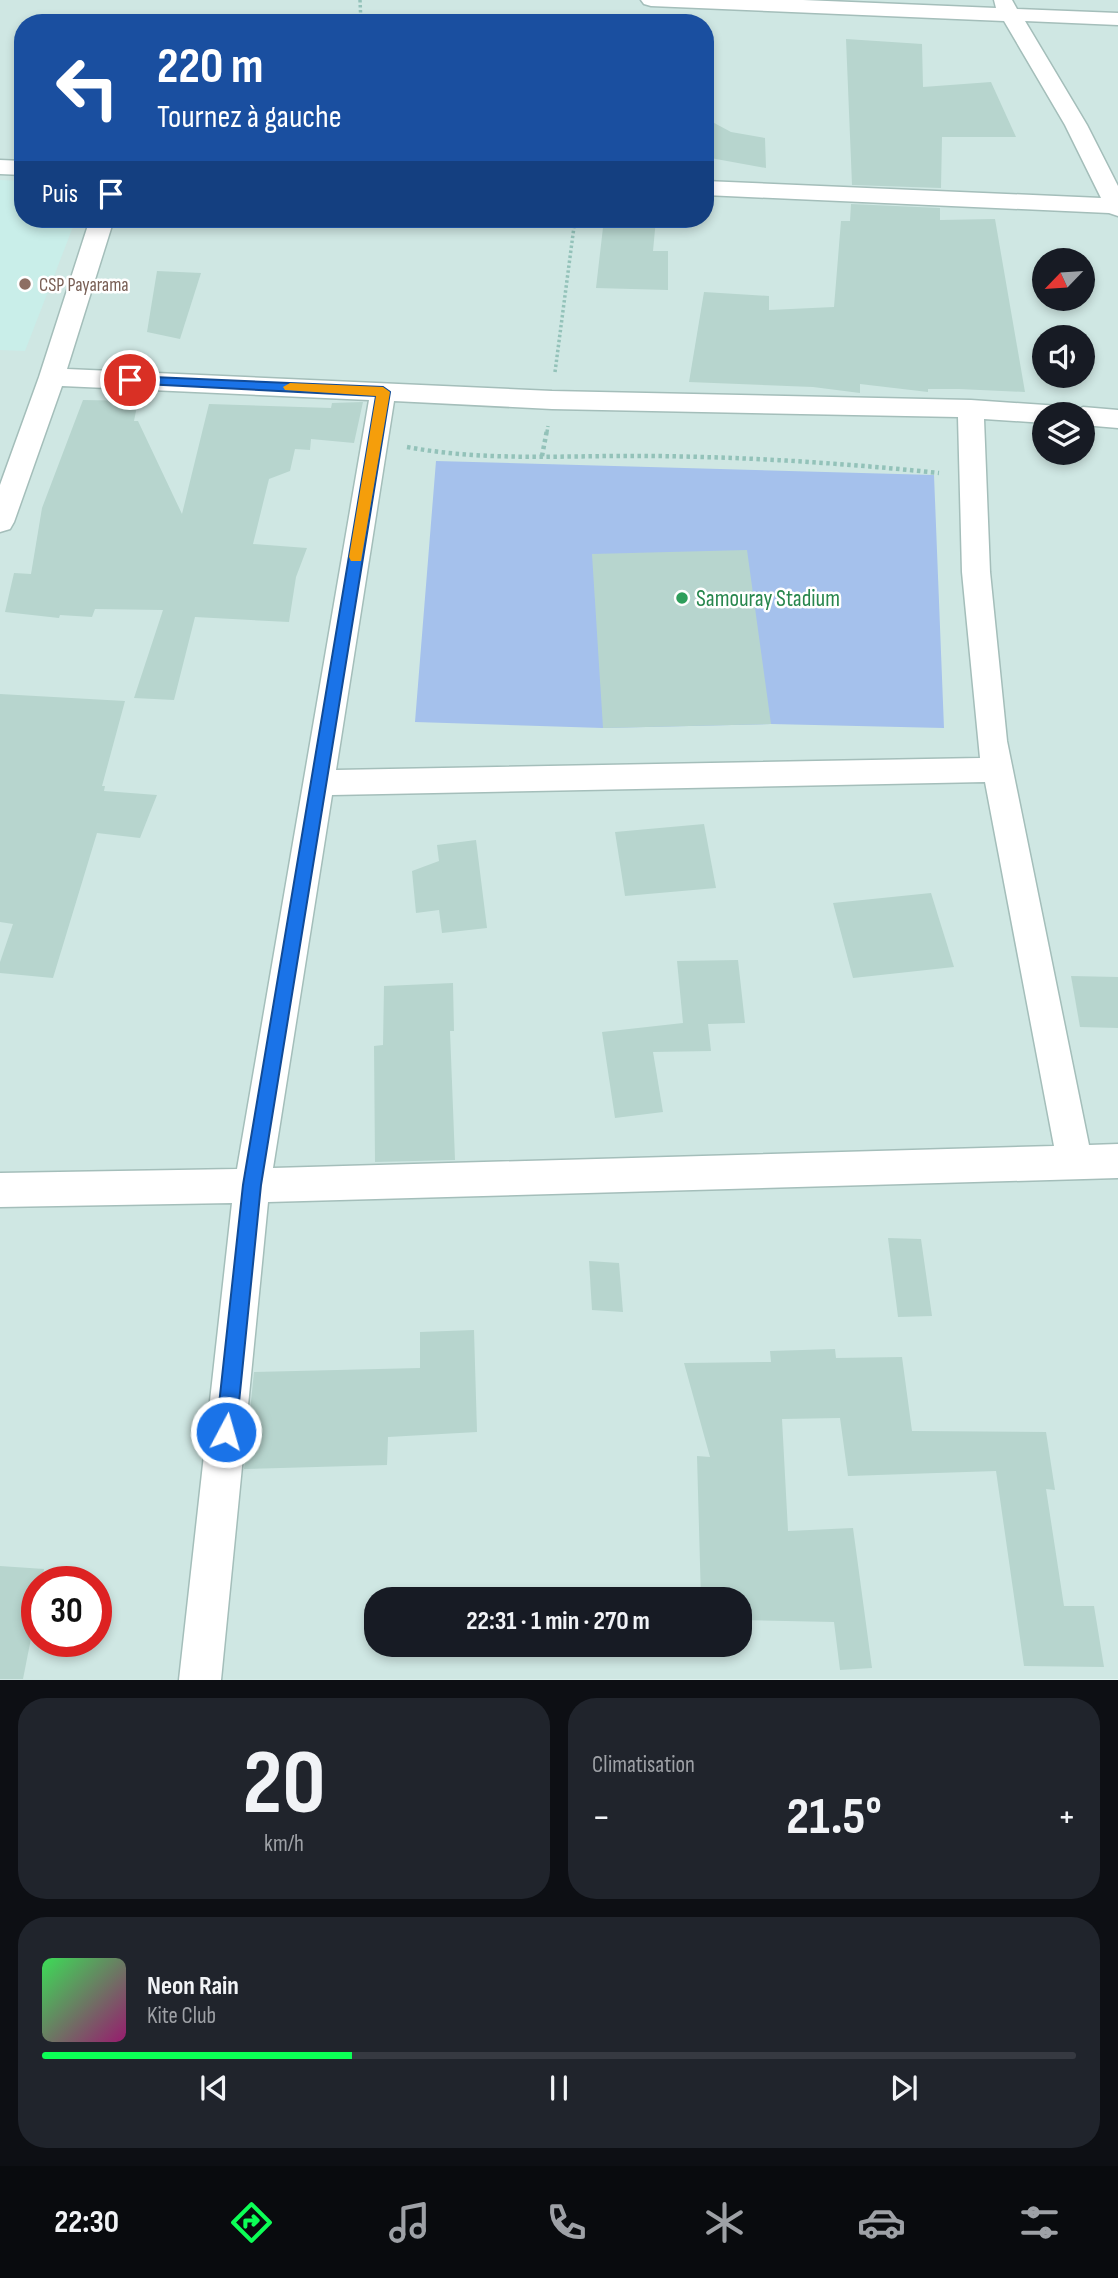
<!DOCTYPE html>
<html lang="fr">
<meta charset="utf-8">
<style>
:root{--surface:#171b24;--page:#20242c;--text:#f1f3f6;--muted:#9ea1a6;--line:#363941;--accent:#0cff56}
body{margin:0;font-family:"Sofia Sans Condensed",sans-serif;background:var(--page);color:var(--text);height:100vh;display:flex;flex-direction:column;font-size:26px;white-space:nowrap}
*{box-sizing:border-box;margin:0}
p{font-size:23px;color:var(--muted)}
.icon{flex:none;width:38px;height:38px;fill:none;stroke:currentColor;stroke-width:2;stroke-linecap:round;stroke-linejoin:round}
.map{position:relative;height:1680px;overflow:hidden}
.drawer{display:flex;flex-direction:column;gap:18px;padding:18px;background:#0d0f14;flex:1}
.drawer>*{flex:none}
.banner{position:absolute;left:14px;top:14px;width:700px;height:214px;border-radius:28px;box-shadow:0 4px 10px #0003;background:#1a4fa0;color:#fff;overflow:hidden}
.needle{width:46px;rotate:245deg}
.controls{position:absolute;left:1032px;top:248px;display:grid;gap:14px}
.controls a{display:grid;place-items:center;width:63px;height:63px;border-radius:50%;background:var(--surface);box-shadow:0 4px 10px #0003;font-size:35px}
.speed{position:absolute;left:21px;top:1566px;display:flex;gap:14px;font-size:35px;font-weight:700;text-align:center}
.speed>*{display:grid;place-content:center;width:91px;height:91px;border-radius:50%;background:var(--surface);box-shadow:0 4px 10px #0003;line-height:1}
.speed .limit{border:10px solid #d22;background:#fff;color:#111}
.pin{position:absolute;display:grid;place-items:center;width:60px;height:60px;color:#fff;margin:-30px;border:4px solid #fff;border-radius:50%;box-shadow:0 2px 7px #0007}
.me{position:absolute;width:77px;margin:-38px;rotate:6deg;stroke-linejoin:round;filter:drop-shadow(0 0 5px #0008)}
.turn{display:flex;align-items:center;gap:24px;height:147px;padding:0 28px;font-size:32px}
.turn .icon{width:91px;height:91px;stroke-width:2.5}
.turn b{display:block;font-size:49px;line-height:60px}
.then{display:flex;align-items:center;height:66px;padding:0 28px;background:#0003;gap:14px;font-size:26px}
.big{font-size:52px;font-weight:700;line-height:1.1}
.drawer .widget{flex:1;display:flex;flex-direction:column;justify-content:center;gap:10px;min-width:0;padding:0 24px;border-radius:28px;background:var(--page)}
.drawer .dial{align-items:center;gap:0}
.dial b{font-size:91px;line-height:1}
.song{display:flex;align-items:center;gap:21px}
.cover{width:84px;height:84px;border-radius:10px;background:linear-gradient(135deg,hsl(130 70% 55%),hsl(320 70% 35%))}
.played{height:7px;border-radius:4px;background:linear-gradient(90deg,var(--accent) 30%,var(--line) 30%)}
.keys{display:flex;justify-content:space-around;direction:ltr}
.heat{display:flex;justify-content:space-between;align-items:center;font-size:38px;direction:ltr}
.drawer .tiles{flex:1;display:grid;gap:18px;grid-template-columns:1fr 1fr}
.widget:last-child{grid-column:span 2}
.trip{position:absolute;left:364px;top:1587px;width:388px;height:70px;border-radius:28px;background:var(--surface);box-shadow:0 4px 10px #0003;font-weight:700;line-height:70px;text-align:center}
.dock{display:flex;height:112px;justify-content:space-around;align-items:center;background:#090b0e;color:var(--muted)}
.dock .icon{width:49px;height:49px}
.dock .active{color:var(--accent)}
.dock b{font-size:32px;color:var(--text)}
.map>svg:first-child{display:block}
.residential{fill:#cfe7e3;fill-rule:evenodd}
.education{fill:#c9eee9}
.green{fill:#a5c1ec}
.building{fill:#b7d5ce}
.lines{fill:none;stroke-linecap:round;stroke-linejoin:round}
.street-casing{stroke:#a4beba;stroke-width:3}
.path-far1{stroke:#93c2b9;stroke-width:3.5;stroke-dasharray:2.5 2.5;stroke-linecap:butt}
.path{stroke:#93c2b9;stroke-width:4.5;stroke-dasharray:3.5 3.5;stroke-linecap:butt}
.street{fill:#fff;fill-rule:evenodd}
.route{fill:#1a73e8;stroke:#114b97;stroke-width:2}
.slow{fill:#f59e0b}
.education-dot{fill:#8d6e63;stroke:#fff;stroke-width:2.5}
.leisure-dot{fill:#2e9e5b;stroke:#fff;stroke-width:2.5}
.labels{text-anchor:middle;stroke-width:5;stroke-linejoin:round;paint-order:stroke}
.far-education-label{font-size:19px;fill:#785e54;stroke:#fff;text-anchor:start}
.leisure-label{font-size:23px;fill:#27864d;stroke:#fff;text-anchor:start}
</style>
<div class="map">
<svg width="1118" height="1680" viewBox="0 0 1118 1680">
<rect width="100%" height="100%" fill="#e1f3f0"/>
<path class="residential" d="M0,0H1118V1679L0,1680ZM23,23H705V219H23ZM1045,261H1083V299H1045ZM1045,338H1083V376H1045ZM1045,415H1083V453H1045ZM37,1582H96V1642H37ZM376,1600H740V1645H376Z"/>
<path class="education" d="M0,180L23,181V219H76L25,351L0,350Z"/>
<path class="green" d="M436,461L934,475L944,728L771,724L603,728L415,722Z"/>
<g class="building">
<path d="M846,39L922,44L923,87L991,82L1016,137H942L941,188L852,185Z"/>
<path d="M705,118L731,132L765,138L766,168L705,157Z"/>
<path d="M851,204L940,208V220L995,219L1025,392L959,389H928V392L860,384V393L813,387L689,382L704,292L769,296V310L834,307L841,221H850Z"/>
<path d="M604,219H656L653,251H668V290L596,288Z"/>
<path d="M157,271L201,273L180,339L147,332Z"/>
<path d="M83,400L138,401L134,421H138L182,514L209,404L331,408L332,403L363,402L354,443L311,439L310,450L295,449L290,471L269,479L253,544L307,548L296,577L289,622L195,617L174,700L134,698L163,610L95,609L92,617L60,615L59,618L5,612L14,573L31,574L42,508Z"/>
<path d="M747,550L771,724L603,728L592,554Z"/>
<path d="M0,694L125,701L102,786H105L104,791L157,795L140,838L97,833L53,978L0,973V962L13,924L0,922Z"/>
<path d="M704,824L716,888L625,896L615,832Z"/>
<path d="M476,840L487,928L442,933L439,910L416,913L412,871L439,861L437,845Z"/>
<path d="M931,893L954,967L853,978L833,903Z"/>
<path d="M738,960L745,1023L708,1024L711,1051L653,1052L663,1112L615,1118L602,1032L683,1023L677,961Z"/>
<path d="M1071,976L1118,977V1028L1080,1027Z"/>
<path d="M453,983L454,1031H450L455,1160L375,1162L374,1046L383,1045L384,986Z"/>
<path d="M888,1238L921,1239L932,1316L898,1317Z"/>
<path d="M589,1261L619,1263L623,1312L592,1310Z"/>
<path d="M474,1330L477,1432L388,1437L387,1465L244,1469L254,1372L420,1368V1332Z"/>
<path d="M835,1349L836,1358L902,1357L912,1431L1046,1432L1055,1490L1046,1489L1064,1606H1094L1104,1667L1024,1666L996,1471L848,1476L840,1418L782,1419L788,1531L853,1528L872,1668L840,1670L834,1622L740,1620V1600H701L697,1456L710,1457L684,1363L771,1362L770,1351Z"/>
<path d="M0,1566L44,1569L42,1582H37V1608L23,1679H0Z"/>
</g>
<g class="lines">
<defs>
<g id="street">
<path d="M641,0H803L996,8L994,0H1012L1017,9L1118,13V25L1025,21L1087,125L1118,186V216L1109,213L705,195V181L1101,198L1065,125L1004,21L651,6L644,4Z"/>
<path d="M0,160L23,161V175L0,174Z"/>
<path d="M90,219H114L67,369L552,391L971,400L1060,406L1069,409L1072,413L1083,407L1118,410V428L1083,425V415H1045V423L984,419L990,572L1007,741L1089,1145L1118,1144V1178L268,1202L221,1680H179L232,1203L0,1207V1173L237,1169L369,400L62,386L14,522L10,529L0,532V485L39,377ZM394,401L552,409L958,417L962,572L980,758L336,770ZM985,782L1054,1146L273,1168L332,795Z"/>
</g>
</defs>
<use href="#street" class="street-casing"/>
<g class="path-far1">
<path d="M360,0L361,23"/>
<path d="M555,372L575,219"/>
<path d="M547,432L548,426"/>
</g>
<g class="path">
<path d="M407,447C487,462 570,455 652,456C748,457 843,463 939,473"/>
<path d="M542,456L547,430"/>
</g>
<use href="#street" class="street"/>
</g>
<path class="route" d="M130,376L383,387L390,392L261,1185L236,1432L233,1439L226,1442L219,1439L216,1432L243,1185L376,396L125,383V377Z"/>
<path class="slow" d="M290,383L383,387L390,392L361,561H351L349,557L376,396L285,390L283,387Z"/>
<circle class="education-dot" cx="25" cy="284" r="7"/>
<circle class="leisure-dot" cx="682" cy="598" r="7"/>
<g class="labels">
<g class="far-education-label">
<text x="39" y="291">CSP Payarama</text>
</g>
<g class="leisure-label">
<text x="696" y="606">Samouray Stadium</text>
</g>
</g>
</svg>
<div class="controls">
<a><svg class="needle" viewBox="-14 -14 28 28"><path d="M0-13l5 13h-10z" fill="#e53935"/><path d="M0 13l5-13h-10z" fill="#9ea1a6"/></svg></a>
<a><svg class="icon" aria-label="sound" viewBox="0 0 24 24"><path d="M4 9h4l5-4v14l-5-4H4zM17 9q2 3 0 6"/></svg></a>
<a><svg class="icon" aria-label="layers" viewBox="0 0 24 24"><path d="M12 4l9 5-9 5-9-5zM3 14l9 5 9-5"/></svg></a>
</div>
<div class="speed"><div class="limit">30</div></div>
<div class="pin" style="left:130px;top:380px;background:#d93025"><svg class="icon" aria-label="arrive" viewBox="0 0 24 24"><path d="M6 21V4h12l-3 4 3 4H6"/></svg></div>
<svg class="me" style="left:226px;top:1432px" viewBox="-20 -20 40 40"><circle r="17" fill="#1a73e8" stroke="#fff" stroke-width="3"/><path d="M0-11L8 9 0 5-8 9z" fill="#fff"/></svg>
<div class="trip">22:31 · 1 min · 270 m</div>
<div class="banner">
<div class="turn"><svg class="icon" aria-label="left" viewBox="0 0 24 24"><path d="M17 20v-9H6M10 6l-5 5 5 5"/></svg><div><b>220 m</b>Tournez à gauche</div></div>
<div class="then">Puis<svg class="icon" aria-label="arrive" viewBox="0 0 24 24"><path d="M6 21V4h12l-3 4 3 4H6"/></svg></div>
</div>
</div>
<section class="drawer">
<div class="tiles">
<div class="widget dial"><b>20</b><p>km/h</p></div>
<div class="widget"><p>Climatisation</p>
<div class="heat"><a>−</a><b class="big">21.5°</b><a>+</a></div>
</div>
<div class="widget">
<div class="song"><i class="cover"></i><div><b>Neon Rain</b><p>Kite Club</p></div></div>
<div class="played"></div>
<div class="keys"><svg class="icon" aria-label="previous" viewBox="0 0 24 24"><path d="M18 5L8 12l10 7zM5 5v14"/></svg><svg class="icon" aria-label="pause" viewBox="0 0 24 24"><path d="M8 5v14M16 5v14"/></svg><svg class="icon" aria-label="next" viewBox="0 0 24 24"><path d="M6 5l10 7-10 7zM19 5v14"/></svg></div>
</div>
</div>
</section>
<nav class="dock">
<b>22:30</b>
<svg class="icon active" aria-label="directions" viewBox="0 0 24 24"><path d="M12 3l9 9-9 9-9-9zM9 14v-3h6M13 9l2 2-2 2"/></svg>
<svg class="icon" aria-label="music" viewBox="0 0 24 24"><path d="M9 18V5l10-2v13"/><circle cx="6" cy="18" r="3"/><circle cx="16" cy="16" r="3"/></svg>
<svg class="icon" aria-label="phone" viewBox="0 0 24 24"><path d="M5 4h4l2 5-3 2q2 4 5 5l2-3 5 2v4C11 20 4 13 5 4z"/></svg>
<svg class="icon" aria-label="climate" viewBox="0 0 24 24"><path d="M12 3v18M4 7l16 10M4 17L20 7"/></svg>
<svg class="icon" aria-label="car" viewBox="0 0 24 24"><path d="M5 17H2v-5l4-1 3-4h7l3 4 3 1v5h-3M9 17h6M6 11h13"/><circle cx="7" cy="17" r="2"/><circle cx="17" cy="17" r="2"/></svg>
<svg class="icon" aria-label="filters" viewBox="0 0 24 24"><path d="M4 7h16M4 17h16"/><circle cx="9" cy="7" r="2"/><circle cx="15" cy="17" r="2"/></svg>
</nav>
